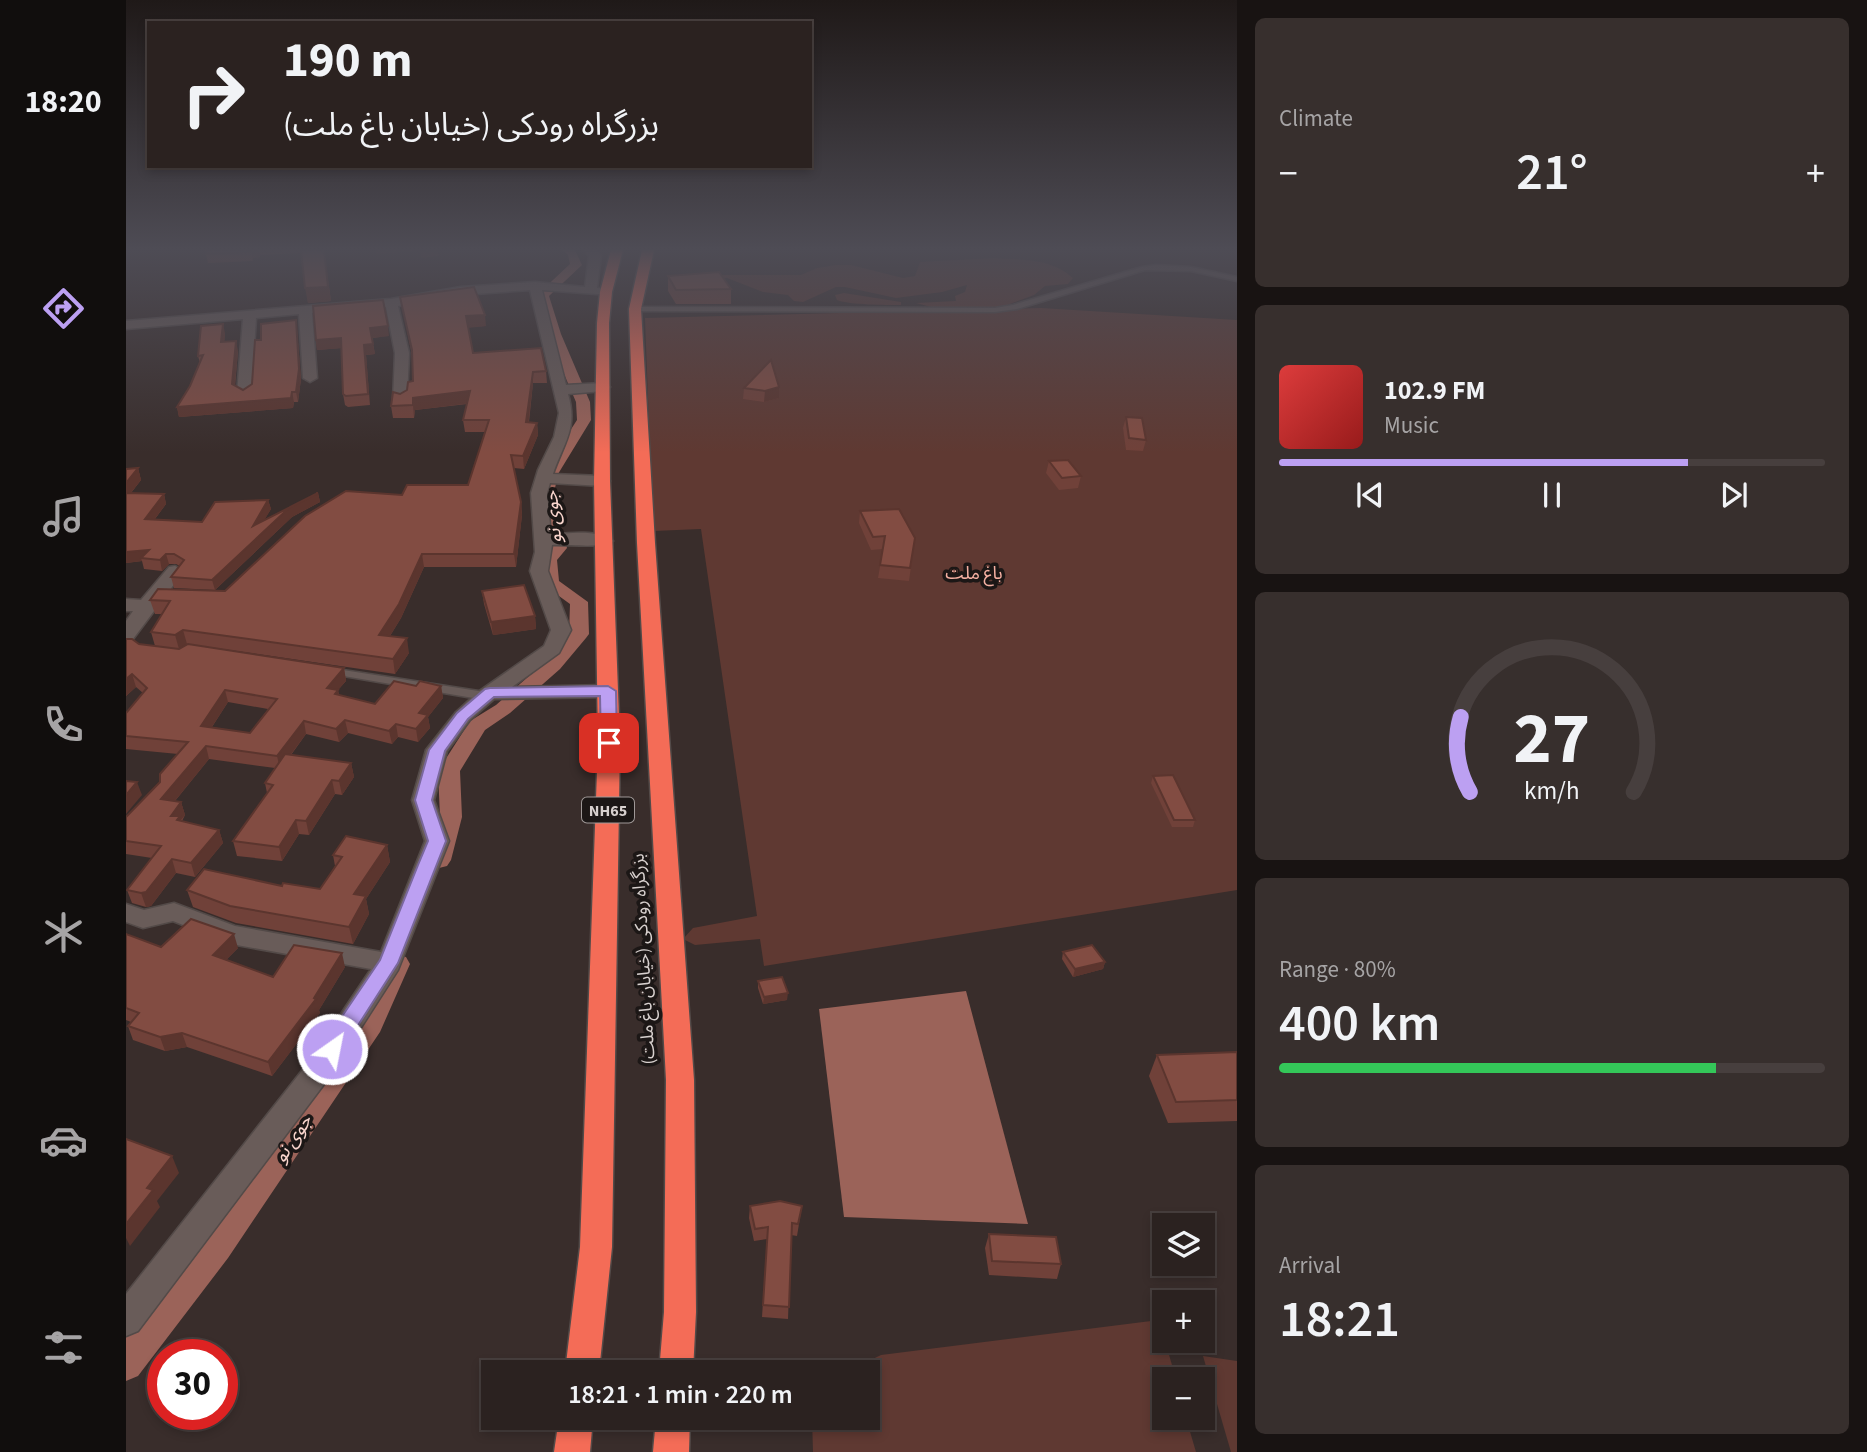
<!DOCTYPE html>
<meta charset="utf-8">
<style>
:root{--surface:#2b2220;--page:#372f2d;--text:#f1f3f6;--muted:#a6a4a5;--line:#473f3e;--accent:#bca0f2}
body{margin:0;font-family:"Source Sans 3","Noto Sans Arabic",sans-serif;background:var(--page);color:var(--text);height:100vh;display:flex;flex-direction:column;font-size:26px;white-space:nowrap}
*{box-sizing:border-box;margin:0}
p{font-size:23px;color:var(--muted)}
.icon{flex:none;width:38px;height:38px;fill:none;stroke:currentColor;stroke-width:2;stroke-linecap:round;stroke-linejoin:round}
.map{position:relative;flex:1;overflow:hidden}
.drawer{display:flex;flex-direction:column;gap:18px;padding:18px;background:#181312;width:630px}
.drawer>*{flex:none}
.guide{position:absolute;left:21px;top:21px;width:665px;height:147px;border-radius:0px;box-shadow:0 4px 10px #0003,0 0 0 2px var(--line);background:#2b2220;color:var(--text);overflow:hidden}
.tools{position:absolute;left:1026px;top:1213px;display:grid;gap:14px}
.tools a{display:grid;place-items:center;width:63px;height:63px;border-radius:0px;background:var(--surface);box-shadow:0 4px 10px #0003,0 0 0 2px var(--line);font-size:35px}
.speed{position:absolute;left:21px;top:1339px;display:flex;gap:14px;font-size:35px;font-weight:700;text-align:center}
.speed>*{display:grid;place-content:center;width:91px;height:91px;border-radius:50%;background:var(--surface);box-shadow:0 4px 10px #0003,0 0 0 2px var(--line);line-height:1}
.speed .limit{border:10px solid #d22;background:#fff;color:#111}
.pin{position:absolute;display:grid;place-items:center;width:60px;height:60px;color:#fff;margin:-30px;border-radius:14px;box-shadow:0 4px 10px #0006}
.me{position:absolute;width:77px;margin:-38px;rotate:33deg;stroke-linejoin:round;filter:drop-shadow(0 0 5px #0008)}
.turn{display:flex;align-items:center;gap:24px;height:147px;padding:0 21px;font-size:32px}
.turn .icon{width:91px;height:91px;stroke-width:2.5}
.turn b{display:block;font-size:49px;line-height:60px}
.big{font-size:52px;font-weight:600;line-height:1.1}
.drawer .card{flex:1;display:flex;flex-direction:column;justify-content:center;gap:10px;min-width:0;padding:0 24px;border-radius:10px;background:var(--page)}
.drawer .dial{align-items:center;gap:0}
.dial svg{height:182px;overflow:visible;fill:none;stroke:var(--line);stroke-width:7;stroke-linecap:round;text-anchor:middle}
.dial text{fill:var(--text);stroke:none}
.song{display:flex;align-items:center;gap:21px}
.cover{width:84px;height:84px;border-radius:10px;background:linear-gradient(135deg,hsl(0 70% 55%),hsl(0 70% 35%))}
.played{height:7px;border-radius:4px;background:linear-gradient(90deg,var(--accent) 75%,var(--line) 75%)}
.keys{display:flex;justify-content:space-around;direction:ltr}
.heat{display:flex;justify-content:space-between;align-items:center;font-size:38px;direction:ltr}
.charge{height:10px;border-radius:5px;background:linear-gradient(90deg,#34c759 80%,var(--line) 0)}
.trip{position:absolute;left:355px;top:1360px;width:399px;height:70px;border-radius:0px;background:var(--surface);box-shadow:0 4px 10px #0003,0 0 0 2px var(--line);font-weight:600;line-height:70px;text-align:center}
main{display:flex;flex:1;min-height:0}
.tabs{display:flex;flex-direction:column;width:126px;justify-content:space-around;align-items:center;background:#110e0d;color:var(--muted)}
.tabs .icon{width:49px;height:49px}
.tabs .current{color:var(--accent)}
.tabs b{font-size:32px;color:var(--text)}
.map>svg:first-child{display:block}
.green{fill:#5f3932}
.water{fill:#9b6359}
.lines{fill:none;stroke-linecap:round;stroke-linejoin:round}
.canal{fill:#9b6359;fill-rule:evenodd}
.lane-casing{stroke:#534a48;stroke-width:3}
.street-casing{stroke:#534a48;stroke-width:3}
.highway-casing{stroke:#534a48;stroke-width:3}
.lane{fill:#695c59;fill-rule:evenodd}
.street{fill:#695c59;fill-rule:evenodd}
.highway{fill:#f46c57;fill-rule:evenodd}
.wall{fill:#704139;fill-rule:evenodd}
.shaded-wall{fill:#5b352e}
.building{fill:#824c42;stroke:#5b352e;stroke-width:2;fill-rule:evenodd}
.route{fill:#bca0f2;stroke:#7a689d;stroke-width:2}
.labels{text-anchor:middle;stroke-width:7;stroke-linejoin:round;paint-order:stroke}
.shield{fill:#1c1716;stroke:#9f9897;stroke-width:2}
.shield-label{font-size:16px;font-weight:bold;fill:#d7d0ce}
.park-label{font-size:18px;fill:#f5b0a2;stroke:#1c1716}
.street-label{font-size:18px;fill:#d7d0ce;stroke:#1c1716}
.water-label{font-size:19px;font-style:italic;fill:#f9d5cd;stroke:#1c1716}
</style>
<main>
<nav class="tabs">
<b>18:20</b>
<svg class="icon current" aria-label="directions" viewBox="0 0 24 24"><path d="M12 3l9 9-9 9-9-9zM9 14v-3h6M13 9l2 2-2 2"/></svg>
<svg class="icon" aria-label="music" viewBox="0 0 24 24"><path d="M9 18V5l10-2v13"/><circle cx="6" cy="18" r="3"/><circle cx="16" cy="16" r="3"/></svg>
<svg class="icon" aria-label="phone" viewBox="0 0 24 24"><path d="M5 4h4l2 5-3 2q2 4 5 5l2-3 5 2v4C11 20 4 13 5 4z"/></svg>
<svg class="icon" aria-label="climate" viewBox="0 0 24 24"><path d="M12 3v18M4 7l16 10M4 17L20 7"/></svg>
<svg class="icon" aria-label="car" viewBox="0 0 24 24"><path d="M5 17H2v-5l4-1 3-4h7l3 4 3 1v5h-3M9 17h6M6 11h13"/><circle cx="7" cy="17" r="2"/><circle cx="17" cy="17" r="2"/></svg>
<svg class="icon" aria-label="filters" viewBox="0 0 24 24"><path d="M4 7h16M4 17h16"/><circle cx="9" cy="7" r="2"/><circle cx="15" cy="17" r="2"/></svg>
</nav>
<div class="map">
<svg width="1111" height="1452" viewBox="0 0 1111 1452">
<rect width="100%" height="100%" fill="#392d2b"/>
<g class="green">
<path d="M868,258C897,260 925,258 947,278L942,284L919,286L908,295L876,307H805L790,303L830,301L829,296L839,292L841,285L816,292L770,298L719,287H710L677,302L668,301L662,295L637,292L601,278L562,282L575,276L599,275H675L691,268L710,265H725L777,278L789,276L794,262Z"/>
<path d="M718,293L775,302V305C759,305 724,305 711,300L709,295Z"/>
<path d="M915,308L1111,320V890L638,966L634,939L569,945L557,939L567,928L631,916L575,529L527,531L519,318Z"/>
<path d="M1033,1320L1050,1379H1038V1418H1060L1070,1452H687L686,1418H742V1372H720L755,1355Z"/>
<path d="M1077,1356L1111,1361V1452H1105Z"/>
</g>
<path class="water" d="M840,991L902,1224L718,1217L693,1009Z"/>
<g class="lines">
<g class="canal">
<path d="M436,250H449L456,265L423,296L435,334L464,402L465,420L432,474L428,493L441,548L431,560L433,581L462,602L463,634L460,638L434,669L384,713L359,730L334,771L336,817L325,860L321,866L313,868L305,866L301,860L314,817L312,771L344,721L370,705L420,661L443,633L444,604L415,583L413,559L423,547L412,493L416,474L451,420L450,402L421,334L411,295L444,264L442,255Z"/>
<path d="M271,954L280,957L284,964L254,1032L102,1258L12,1376L0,1381V1337L80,1238L233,1018L262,957Z"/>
</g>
<defs>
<g id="lane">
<path d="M1030,265L1065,267L1111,277V281L1065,271L1019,270L891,309L869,312L509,311L505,309L509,307L869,308L887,305L1016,267Z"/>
<path d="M204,668L359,692L365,696L359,700L200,673L198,671Z"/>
</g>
<g id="street">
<path d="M457,250H470L475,255L471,288L484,289V295L416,290L440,385L477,383L484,387L477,391L442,394C452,429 438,442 427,474L476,476L484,481L476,486L424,483L421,493L425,535C441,533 475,529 487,541C478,549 441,544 426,545L422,571L445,630L433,653L386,687L482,685L489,687L492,691L489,695L482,697L368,699L344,720L321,751L308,800L323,841L272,970L202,1079L12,1331L0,1336V1294L182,1063L245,969L105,944L47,921L17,928L0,922V904L18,910L48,903L109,926L255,952L299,841L286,800L300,750L330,712L352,692L418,646L425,630L404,571L409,552L405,493L412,470L428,437L433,413L404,290L335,295L272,306L283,353L281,400L274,404L267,400L269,353L260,307L186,313L191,378L184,382L177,378L173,314L130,318L125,394L118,398L111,394L117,319L0,329V321L265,299L335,287L409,282L459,287L463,256Z"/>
<path d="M49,566L58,571L7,639L0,641V621L7,611H0V599L15,600L43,567Z"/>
</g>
<g id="highway">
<path d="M485,250H497L486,292L483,323L484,481L494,743L486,1247L473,1372H439L454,1247L472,743L468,481L471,323L474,292Z"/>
<path d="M516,250H528L515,309L529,543L568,1080L570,1312L567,1372H533L538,1312L540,1080L511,543L503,309Z"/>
<path d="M433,1418H467L464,1452H428Z"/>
<path d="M530,1418H564L563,1452H527Z"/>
</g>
</defs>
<use href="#lane" class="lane-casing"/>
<use href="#street" class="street-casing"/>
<use href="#highway" class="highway-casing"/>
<use href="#lane" class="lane"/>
<use href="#street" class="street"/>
<use href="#highway" class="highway"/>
</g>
<g class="wall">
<path d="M80,250H198L205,301L182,303L176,253L134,255V257L127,258V261L82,263L80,254Z"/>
<path d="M542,276L605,289V304H550L542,291Z"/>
<path d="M274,297L360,326L342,327L347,353L420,371L421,383H407L403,422L411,423L412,435L398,469L388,468L395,502L396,515L390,567H298L275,618L264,636L283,653L269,674L76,646L218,668L220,681L212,690L213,695L249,704L290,686H315L317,698L302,717L304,728L292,742L272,737L266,744L222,733L213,742L180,734L165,755L225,763L228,777L216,795L209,794L183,835L173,834L156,861L111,856L107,841L141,793L139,783L149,768L83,759L49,801L55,802L59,815L56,821L93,830L97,843L69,877L50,873L25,906L20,907L6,903L1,890L26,858L0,854V817L34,782L52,754L0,749V713L17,693L10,687L0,696V639L13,644L29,646L25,632L36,614H29L24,600L99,591L276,495L342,485L359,432H339L337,420L341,404L289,410L288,418H267L265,406L274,394L281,390L287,381L286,355ZM102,702L142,709L124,733L86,727Z"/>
<path d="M171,330L175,379L172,402H168L167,408L53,417L51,407L64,386L74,363L72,356L99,333L98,342L112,351L109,386L117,390L126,384L135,340Z"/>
<path d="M263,336L246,338L249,354L240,355L244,405L222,407L219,405L217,394L215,348L191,350L190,340Z"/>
<path d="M653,387V398L638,402L617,399L618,388Z"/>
<path d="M1000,417L1020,440L1017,451L1000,450L997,428Z"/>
<path d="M923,461L955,476L952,488L933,490L920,473Z"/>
<path d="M12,468L15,480L5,493L38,494L40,504L29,519L76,522L142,500L145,509L138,520L192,493L194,502L166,517L89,590L48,588L45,577L54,566L50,564H43L36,571L18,569L16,561L0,563V469Z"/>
<path d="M734,511L789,538L783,581L752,578L757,549L745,550L733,523Z"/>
<path d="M356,591L409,616L410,629L367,635L358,604Z"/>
<path d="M1027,776L1069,820L1067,827H1046L1025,783Z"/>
<path d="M261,845L264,862L240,899L243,914L227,944L110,923L67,907L61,890L156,886L194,889L209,866L207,855Z"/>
<path d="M0,934L35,947L112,948L100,960L147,977L219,967L193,1010L194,1013L146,1076L61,1047L39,1051L7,1040L2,1026L5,1022L0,1020Z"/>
<path d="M937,952L979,962L977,969L947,977L936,959Z"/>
<path d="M632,981L661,1000L637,1004L632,988Z"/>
<path d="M1111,1052V1121L1042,1123L1023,1076L1031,1055Z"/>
<path d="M624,1206H676L671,1236L665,1235L662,1319L636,1317L641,1239L628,1241L623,1218Z"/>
<path d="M863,1234L935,1264L931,1279L863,1275L859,1248Z"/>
</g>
<g class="shaded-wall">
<path d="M125,250H133L134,257L127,258V261Z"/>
<path d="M250,250H291V251L251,254Z"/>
<path d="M294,250H312L313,256L295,258Z"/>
<path d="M199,258L205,301L182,303L179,288Z"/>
<path d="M359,315L360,326L342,328L340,316Z"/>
<path d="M170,320L171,330L175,379L172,402L170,392Z"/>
<path d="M97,324L99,333L98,352L95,342Z"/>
<path d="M262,326L263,336L245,338L244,328Z"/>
<path d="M215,338L217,348L191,350L190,340Z"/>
<path d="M110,341L112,351L108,394L106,384Z"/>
<path d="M247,344L249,354L240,355L244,405L238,345Z"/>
<path d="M407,372V383L401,435L400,422Z"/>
<path d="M653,387V398L638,402L639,391Z"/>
<path d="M344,391L346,403L289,410L288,418L287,405V398Z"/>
<path d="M166,392L168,402L167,408L53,417L51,407Z"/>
<path d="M411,423L412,435L398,469L397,456Z"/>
<path d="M12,468L15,480L0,499V483Z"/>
<path d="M192,493L194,502L166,517L89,590L86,580L164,507Z"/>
<path d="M38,494L40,504L22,528L19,519Z"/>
<path d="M142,500L145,509L129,536L127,526Z"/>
<path d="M395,502L396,515L390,567L388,554Z"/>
<path d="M23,550L15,558L16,561L0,563V552Z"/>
<path d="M40,554L43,564L36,571L34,560Z"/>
<path d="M296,554L298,567L275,618L256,649L253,635Z"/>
<path d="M409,616L410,629L367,635L365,622Z"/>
<path d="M57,630L61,644L53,649L49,635Z"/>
<path d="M281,638L283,653L269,674L267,659Z"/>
<path d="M218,668L220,681L212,690L214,703L201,688Z"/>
<path d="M6,674L10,687L0,696V679Z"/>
<path d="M315,686L317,698L302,717L304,728L292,742L290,729L293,713Z"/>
<path d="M99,690L102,702L78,739L75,726Z"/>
<path d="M219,720L222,733L213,742L210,729Z"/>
<path d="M178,721L180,734L154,769L151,756Z"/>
<path d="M270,724L272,737L266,744L263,731Z"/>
<path d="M80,746L83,759L39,813L35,799Z"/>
<path d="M225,763L228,777L216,795L213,781Z"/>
<path d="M206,780L209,794L183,835L180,821Z"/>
<path d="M11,782L16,795L0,814V795Z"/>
<path d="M55,802L59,815L55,820L59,830L45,816Z"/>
<path d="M170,820L173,834L156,861L153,847Z"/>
<path d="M93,830L97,843L69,877L65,863Z"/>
<path d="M261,845L264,862L240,899L243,914L227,944L223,927L228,894Z"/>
<path d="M46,859L50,873L25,906L20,907L15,893Z"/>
<path d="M108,934L112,948L91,969L87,955Z"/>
<path d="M216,953L219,967L193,1010L194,1013L146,1076L142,1062L188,998Z"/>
<path d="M979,962L977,969L947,977L949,969Z"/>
<path d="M662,993L661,1000L637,1004L638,997Z"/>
<path d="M56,1033L61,1047L39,1051L34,1037Z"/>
<path d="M46,1156L53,1173L31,1201L34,1207L4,1246L0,1238V1224L21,1188Z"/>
</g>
<g class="building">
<path d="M80,250H125V252L80,254Z"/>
<path d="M175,250H198L202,287L179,288Z"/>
<path d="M593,272L605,289L550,290L542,276Z"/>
<path d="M348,287L359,315L340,316L347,353L415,348L420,371L407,372L400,422L411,423L397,456L385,455L395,502L388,554H296L273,604L253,635L281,638L267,659L57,630L49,635L25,632L44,601L24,600L32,589L99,591L179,516L220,491L276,495L281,485H342L363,420H337L344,391L287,398V405L265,406L267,392L274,394L281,390L282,382L287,381L286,350L274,297Z"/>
<path d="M257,300L262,326L244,328L247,344L238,345L242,394L220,396L217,394L215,338L190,340L187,306Z"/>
<path d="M170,320L173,369L170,392H166L165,398L51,407L64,386L77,355L72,356L75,326L97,324L95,342L110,341L106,384L117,390L126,384L129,340H135V324Z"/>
<path d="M645,360L653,387L639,391L618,388Z"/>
<path d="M1000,417L1016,418L1020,440L1003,438Z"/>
<path d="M942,460L955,476L936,478L923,461Z"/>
<path d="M12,468L0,483V469Z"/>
<path d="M0,493L38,494L19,519L76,522L89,502L142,500L127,526L192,493L164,507L86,580L45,577L58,560L48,554H40L34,560L15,558L23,550L0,552Z"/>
<path d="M773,509L789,538L784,568L754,565L759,536L747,537L734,511Z"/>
<path d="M398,585L409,616L365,622L356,591Z"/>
<path d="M0,639H6L13,644L53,649L62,644L218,668L201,688L212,690L209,694L249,704L268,681L290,686L294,681L315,686L293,713L302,715L290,729L270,724L263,731L219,720L210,729L178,721L151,756L80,746L35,799L55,802L45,816H54L51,820L93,830L65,863L46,859L20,892L15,893L1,890L35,846L0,841V817L34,782V774L62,742L0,736V713L21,688L6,674L0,679ZM99,690L151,699L124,733L75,726Z"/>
<path d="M159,754L225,763L213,781L206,780L180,821L170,820L153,847L107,841L147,785L139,783Z"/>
<path d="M1047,775L1069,820H1048L1027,776Z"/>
<path d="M0,781L11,782L0,795Z"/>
<path d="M220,836L261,845L228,894L240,896L223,927L104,906L61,890L78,869L156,886L157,883L194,889L216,857L207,855Z"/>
<path d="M65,919L108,934L87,955L147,977L168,945L216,953L188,998L190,999L142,1062L56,1033L34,1037L2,1026L13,1013L0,1008V934L35,947Z"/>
<path d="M966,945L979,962L949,969L937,952Z"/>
<path d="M656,977L662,993L638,997L632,981Z"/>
<path d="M1111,1052V1100L1050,1102L1031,1055Z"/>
<path d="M0,1139L46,1156L21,1188L27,1190L0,1224Z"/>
<path d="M654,1201L676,1206L672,1224L666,1223L663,1307L637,1305L642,1227L629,1229L624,1206Z"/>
<path d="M863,1234L930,1237L935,1264L866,1261Z"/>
</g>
<linearGradient id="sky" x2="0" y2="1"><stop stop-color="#1f1918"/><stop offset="0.55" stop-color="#4e4c55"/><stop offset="1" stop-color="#4e4c55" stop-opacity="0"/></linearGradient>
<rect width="1111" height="453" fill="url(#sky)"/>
<path class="route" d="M482,686L490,691L491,743L483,748L475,743L474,696L368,697L342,719L319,751L306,800L320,841L272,963L213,1055L206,1058L198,1055L195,1049L198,1043L254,960L292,865L302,841L289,800L303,750L331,713L359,689L364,688Z"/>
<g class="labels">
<rect class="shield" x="456" y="797.5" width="52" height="25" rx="5"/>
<g class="shield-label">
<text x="482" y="816">NH65</text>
</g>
<g class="park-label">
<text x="848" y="579">باغ ملت</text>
</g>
<g class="street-label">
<text transform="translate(517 959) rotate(-93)" y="6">بزرگراه رودکی (خیابان باغ ملت)</text>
</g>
<g class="water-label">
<text transform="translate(426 517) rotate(-95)" y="7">جوی نو</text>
<text transform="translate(166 1138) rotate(-56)" y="7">جوی نو</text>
</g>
</g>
</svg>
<div class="tools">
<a><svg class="icon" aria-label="layers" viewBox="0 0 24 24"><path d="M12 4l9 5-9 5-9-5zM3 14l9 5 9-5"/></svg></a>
<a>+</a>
<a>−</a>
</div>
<div class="speed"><div class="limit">30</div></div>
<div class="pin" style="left:483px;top:743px;background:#d93025"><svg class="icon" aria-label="arrive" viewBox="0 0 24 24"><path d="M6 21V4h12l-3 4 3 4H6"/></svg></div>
<svg class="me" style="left:206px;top:1049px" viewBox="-20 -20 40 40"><circle r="17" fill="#bca0f2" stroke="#fff" stroke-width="3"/><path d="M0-11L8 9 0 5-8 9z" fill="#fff"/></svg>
<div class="trip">18:21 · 1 min · 220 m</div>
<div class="guide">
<div class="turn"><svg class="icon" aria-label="right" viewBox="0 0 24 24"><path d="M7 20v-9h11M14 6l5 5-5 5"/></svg><div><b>190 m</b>بزرگراه رودکی (خیابان باغ ملت)</div></div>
</div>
</div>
<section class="drawer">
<div class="card"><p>Climate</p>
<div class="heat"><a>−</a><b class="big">21°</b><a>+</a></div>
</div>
<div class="card">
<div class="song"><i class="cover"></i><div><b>102.9 FM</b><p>Music</p></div></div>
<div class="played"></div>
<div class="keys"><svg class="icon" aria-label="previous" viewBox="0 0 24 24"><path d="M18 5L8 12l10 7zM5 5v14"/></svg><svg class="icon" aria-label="pause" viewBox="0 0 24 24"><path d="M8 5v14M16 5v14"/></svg><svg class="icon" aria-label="next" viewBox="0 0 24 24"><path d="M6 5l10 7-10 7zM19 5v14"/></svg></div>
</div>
<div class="card dial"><svg viewBox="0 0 100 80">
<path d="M14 69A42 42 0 1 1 86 69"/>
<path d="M14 69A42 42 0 0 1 10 36" stroke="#bca0f2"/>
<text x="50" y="56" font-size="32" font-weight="700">27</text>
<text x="50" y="72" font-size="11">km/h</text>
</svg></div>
<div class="card"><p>Range · 80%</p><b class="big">400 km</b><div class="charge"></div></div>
<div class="card"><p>Arrival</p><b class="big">18:21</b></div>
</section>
</main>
